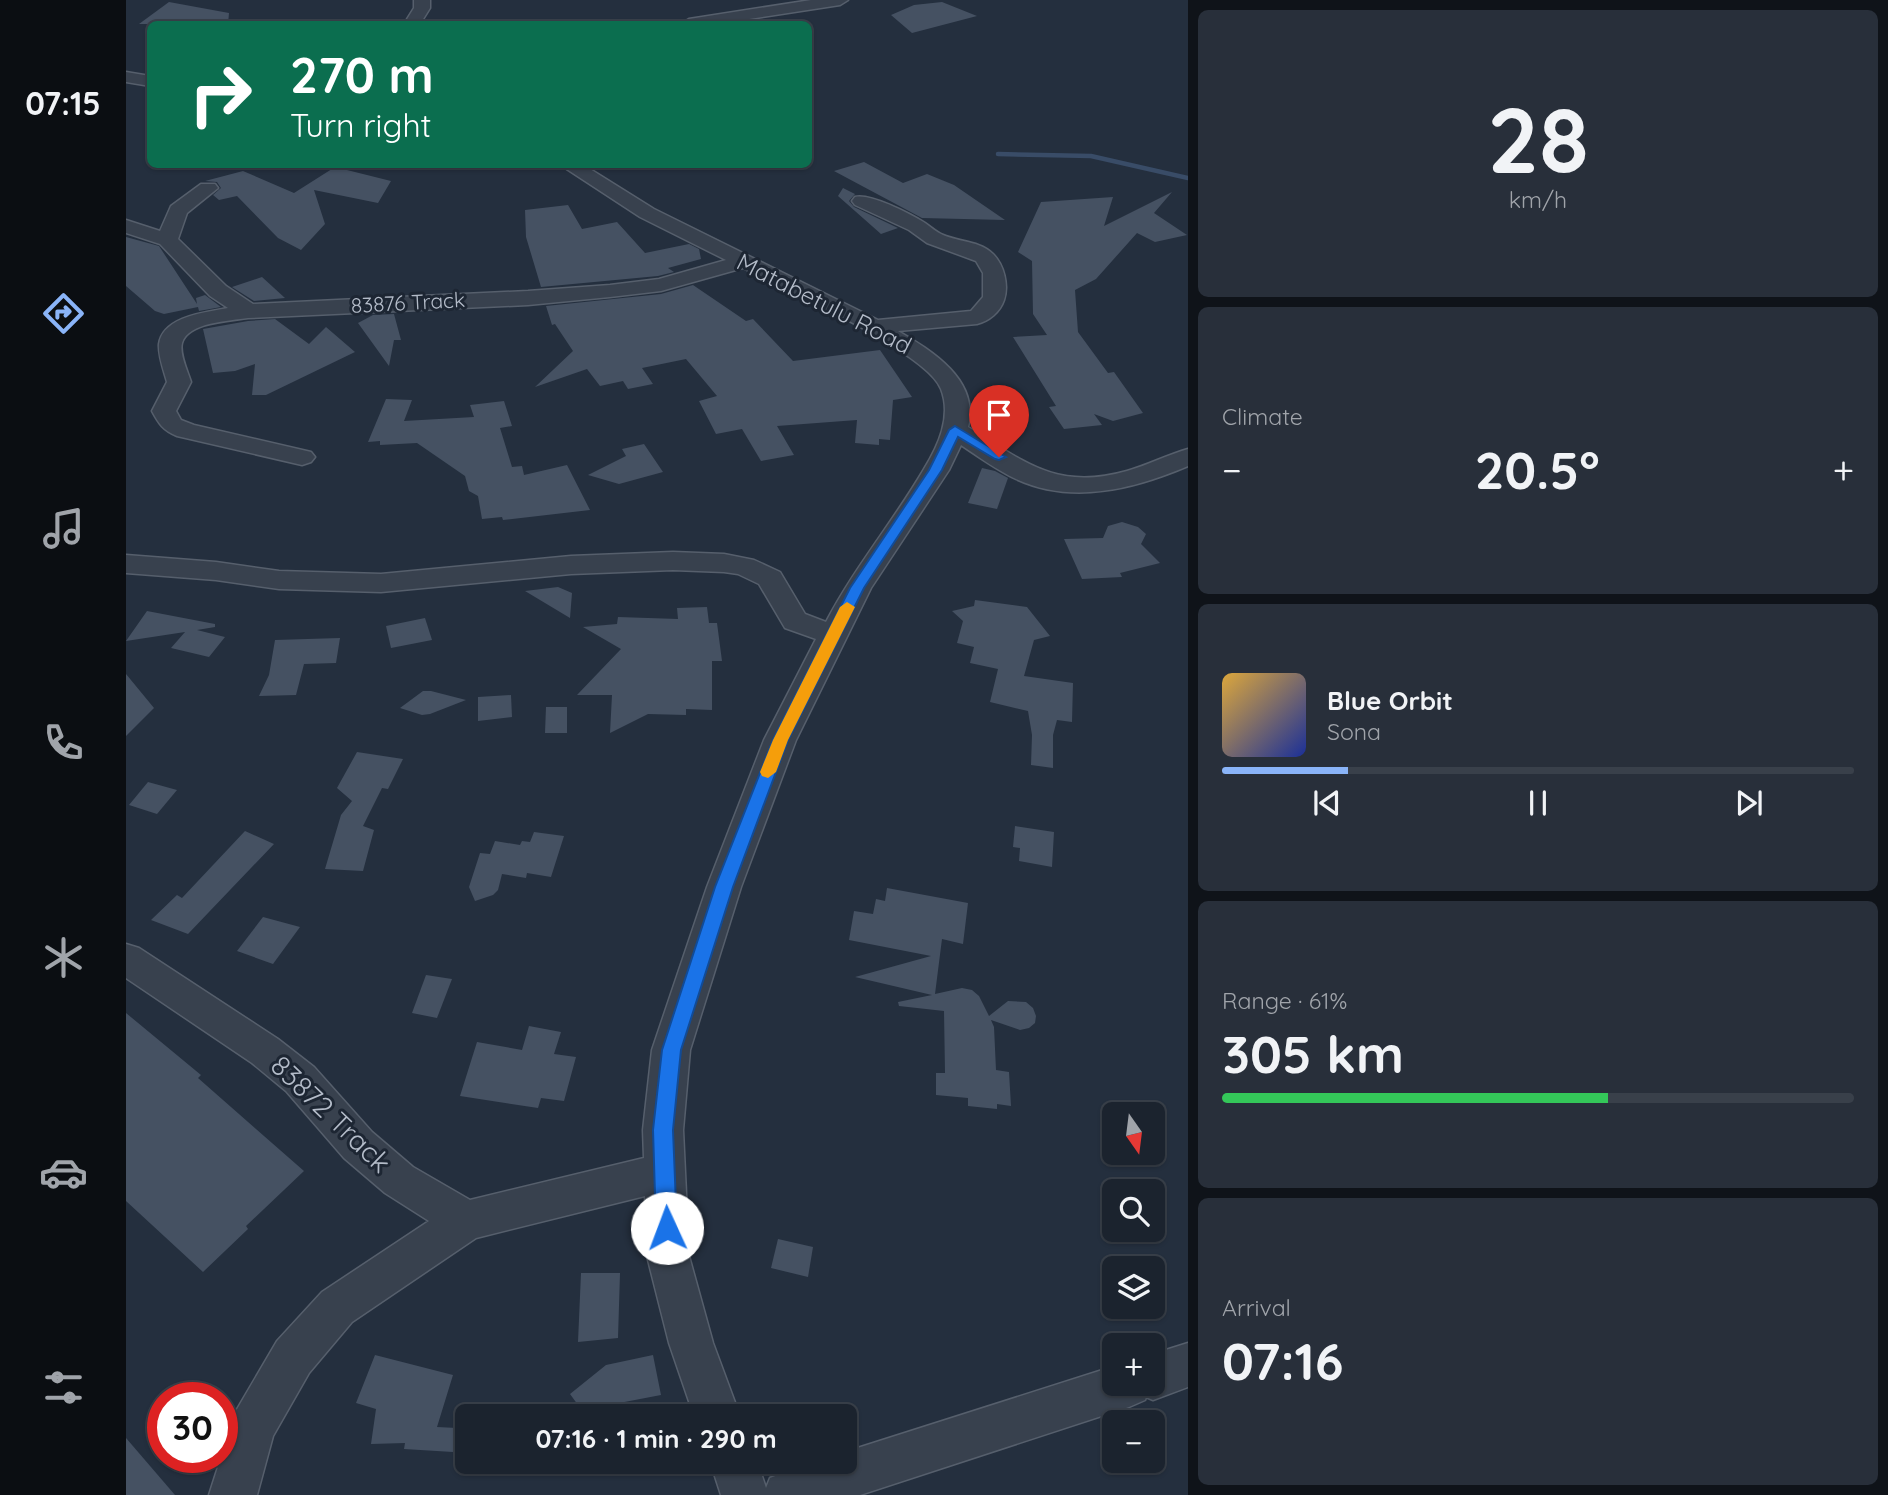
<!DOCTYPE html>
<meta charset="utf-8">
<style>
:root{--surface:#1b232e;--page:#282f3a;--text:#f1f3f6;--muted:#a0a4aa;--line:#39404a;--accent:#8ab4f8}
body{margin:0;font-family:Quicksand,sans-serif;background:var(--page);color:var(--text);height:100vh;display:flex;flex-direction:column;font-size:26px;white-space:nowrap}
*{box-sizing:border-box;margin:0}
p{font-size:23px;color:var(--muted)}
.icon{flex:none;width:38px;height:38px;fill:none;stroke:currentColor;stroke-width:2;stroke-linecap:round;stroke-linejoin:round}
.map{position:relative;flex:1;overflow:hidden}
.panel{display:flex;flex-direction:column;gap:10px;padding:10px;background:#0f1319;width:700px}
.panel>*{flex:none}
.hud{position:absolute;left:21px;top:21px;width:665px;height:147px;border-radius:10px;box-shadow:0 2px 5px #0004,0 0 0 2px var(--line);background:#0b6e4f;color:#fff;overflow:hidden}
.needle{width:46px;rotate:166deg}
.buttons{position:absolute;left:976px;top:1102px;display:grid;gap:14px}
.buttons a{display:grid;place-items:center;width:63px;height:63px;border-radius:10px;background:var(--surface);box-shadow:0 2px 5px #0004,0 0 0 2px var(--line);font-size:35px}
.speed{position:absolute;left:21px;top:1382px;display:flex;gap:14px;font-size:35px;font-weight:700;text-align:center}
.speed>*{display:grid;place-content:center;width:91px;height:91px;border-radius:50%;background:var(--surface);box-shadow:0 2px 5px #0004,0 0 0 2px var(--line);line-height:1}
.speed .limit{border:10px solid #d22;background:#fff;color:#111}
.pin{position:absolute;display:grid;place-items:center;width:60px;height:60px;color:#fff;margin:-72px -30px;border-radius:50% 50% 50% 0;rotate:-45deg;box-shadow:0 0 7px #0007}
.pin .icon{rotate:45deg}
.me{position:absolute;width:77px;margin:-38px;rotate:358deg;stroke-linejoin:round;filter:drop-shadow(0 0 5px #0008)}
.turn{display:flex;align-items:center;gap:24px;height:147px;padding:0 28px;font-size:32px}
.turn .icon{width:91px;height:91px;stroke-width:2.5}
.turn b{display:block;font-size:49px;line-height:60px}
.big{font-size:52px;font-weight:800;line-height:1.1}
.panel .tile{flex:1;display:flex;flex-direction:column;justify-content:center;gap:10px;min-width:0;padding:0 24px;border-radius:10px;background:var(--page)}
.panel .dial{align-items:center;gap:0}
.dial b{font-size:91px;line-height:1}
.song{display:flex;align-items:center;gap:21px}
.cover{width:84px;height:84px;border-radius:10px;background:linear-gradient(135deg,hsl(40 70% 55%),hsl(230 70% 35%))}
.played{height:7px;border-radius:4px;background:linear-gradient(90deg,var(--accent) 20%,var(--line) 20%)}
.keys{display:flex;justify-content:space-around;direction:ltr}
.heat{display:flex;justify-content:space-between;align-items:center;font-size:38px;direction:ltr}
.charge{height:10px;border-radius:5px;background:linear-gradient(90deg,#34c759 61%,var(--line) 0)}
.trip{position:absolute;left:329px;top:1404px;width:402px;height:70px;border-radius:10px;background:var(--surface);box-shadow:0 2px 5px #0004,0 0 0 2px var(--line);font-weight:800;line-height:70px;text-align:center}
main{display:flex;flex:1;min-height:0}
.dock{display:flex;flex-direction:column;width:126px;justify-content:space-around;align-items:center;background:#0b0e12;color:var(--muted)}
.dock .icon{width:49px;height:49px}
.dock .active{color:var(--accent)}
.dock b{font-size:32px;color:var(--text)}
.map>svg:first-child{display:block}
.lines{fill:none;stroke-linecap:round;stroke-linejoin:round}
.stream{stroke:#394c67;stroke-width:4.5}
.building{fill:#455162}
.minor-casing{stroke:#565f6c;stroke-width:3}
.minor{fill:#38414e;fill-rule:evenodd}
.route{fill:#1a73e8;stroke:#114b97;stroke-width:2}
.slow{fill:#f59e0b}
.labels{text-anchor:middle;stroke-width:6;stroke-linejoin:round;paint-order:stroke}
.far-street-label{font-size:21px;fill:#b4bcc9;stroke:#1d2633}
.street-label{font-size:24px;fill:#b4bcc9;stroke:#1d2633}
.near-street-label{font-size:28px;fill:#b4bcc9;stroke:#1d2633}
</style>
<main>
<nav class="dock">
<b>07:15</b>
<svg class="icon active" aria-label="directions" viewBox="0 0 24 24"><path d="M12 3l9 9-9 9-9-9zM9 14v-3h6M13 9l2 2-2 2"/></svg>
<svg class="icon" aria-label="music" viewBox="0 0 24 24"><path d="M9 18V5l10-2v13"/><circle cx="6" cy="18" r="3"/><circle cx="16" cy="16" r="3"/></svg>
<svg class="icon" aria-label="phone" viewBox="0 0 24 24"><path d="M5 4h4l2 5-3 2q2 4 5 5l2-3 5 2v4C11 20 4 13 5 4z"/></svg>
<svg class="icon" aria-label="climate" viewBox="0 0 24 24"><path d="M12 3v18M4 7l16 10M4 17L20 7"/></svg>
<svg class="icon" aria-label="car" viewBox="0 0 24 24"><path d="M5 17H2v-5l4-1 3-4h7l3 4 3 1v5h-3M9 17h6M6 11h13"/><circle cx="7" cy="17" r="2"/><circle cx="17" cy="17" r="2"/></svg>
<svg class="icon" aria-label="filters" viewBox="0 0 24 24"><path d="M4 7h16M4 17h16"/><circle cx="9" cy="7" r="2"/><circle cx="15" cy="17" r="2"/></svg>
</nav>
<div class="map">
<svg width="1062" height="1495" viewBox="0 0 1062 1495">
<rect width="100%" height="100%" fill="#242f3e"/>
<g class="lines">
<path class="stream" d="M872,154L965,156L1062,178"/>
</g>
<g class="building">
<path d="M43,2L103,13L102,24H13Z"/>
<path d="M816,2L851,16L786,33L765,15L788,5Z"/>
<path d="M738,162L777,183L801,174L828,185L879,220L796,218L708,171Z"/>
<path d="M209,167L265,181L252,203L188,190L199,224L175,250L152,238L111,196L93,200L87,195L95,188L91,182L79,181L117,171L168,193Z"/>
<path d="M717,188L729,194L723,201L728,207L772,228L755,234L712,196Z"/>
<path d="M1046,192L1028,213L1061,235L1029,242L1011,233L970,279L949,290L952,332L982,373L988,372L1017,413L987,421L968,414L976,425L938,429L923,407L930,406L887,337L921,335L907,314L906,261L892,252L915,202L987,197L978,226Z"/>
<path d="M442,205L456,229L491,222L519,253L563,244L573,249L575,259L542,268L548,272L532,276L415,287L400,237L399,210Z"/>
<path d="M0,237L33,246L71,304L70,298L79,295L95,307L73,311L72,307L38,314L29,311L0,286Z"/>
<path d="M136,277L159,298L128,301L106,287Z"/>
<path d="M567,285L620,321L627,319L667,361L754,350L786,397L767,400L764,440L753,439V445L729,443L731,420L651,426L668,455L635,461L616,429L590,434L573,401L591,396L560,359L516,368L527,384L502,389L497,381L474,386L461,369L409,387L447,351L429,324L426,325L420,306L535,294Z"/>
<path d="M268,314L275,340H268L263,366L232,323L247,315Z"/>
<path d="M149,319L183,344L200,327L229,352L140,395H126L129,364L109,371L87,373L77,329L122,321Z"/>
<path d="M260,399L286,400L278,421L348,417L344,405L378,401L386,426L374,428L386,467L396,466L398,475L441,465L464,510L377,520L376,517L356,519L352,496L343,491L339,476L291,443L254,445V441L242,442Z"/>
<path d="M518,444L537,472L493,484L462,475L500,456L496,449Z"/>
<path d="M856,468L869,471L882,478L871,509L842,503Z"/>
<path d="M996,522L1012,527L1020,534L1015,544L1034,563L994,573L996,577L956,579L938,539L977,538L982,526Z"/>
<path d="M432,587L446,593L444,618L399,591Z"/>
<path d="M849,600L901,607L924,636L908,640L898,676L947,683L946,722L931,720L927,735V768L905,765L906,735L902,711L864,702L872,669L844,663L848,647L831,643L837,621L826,611L848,606Z"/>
<path d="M581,607L583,623H591L596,661H586V710L560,709V715L522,714L484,733L486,695H451L495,649L457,627L491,624L492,617L552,619L551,608Z"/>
<path d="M21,611L89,624V627L71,630L99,637L83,657L45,648L59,632L0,641Z"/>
<path d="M299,618L306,640L265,648L260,626Z"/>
<path d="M214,638L210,663L178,664L170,695L133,696L143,675L149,640Z"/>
<path d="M0,674L28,708L0,736Z"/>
<path d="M297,691H305L340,700L304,714L296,715L274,708Z"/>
<path d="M385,695L386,717L352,721V697Z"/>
<path d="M420,707H441V733H419Z"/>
<path d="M231,752L277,759L262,789L256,788L237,826L248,830L237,871L199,869L215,815L226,801L211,788Z"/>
<path d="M22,782L51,790L31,814L3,805Z"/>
<path d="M889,826L928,832L926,867L893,861L894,848L887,847Z"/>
<path d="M119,831L148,844L62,934L25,920L51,895L56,898Z"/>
<path d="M408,832L438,836L425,877L401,873L400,878L376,874L372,890L367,895L349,901L343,887L354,853L364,854L369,841L394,845L396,841L404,842Z"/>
<path d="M761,888L842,903L837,944L816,939L809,994L836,988L846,990L853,996L863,1016L882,1001L900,1002L907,1008L910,1016L909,1023L903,1028L894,1030L865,1020L868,1027L870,1070L883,1072L885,1106L871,1104V1109L842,1106V1098L810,1095V1073H819L818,1011L773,1006L772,1002L806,995L729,977L805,956L723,940L728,911L747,914L750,899L759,901Z"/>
<path d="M137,917L174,927L147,964L111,951Z"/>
<path d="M300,975L326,979L311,1018L286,1013Z"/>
<path d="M0,1013L75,1075L72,1078L178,1171L120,1226L122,1229L77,1272L0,1201Z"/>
<path d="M403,1026L435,1032L428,1054L450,1057L438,1101L415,1098L412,1108L334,1096L351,1042L396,1050Z"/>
<path d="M652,1239L687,1247L682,1277L645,1268Z"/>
<path d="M455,1273H494L492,1338L452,1342Z"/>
<path d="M249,1355L327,1375L311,1427L331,1428L327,1452L278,1449L279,1443L245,1444L250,1409L230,1403Z"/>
<path d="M527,1355L535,1395L488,1404L497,1416H460L444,1394L480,1365Z"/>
<path d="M0,1438L49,1495H0Z"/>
</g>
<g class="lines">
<defs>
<g id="minor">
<path d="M288,0H304V8L294,24H278L288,8Z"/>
<path d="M685,0H722L714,5L590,24H555L563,19Z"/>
<path d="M0,72L24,76V86L0,82Z"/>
<path d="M433,164H456L528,209L752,320L845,311L857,297V273L850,261L801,243L783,230L729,205L726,201L729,197C744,193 785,214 799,223C805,227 810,232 817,235C833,242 854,241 867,254C878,265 883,285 878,300C874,312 863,321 851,324L772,331C806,351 854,380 842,427C899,462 930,491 1001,471C1022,465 1041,455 1062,449V466C1008,489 946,505 890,479C871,470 853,457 835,445L823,470L745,588L670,740L615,887L564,1050L557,1130L563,1256L587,1343L614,1416H568L543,1343L521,1256L519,1196L350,1238L226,1322L183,1373L147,1436L131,1495H83L110,1411L151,1341L196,1292L303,1221L259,1193L218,1158L160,1091L126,1063L0,978V944L13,948L152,1039L188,1067L246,1132L287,1167L344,1200L518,1158L517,1130L526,1050L581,887L638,740L690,639L659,628L633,584L612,574L598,572L547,570L445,574L255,592L153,589L90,580L0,573V555L90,562L153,571L255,574L445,556L547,552L598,554L628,560L654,572L679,614L700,622C728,568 767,522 798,469C812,446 826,417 815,389C801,352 656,288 617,268L535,291L484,297L402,305L122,318C104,321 62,322 56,343C53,354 62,372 65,382L50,411L55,420L68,425L185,452L189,457L185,462L176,465L51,436C37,430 33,424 26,411L41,382C38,371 32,356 33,344C37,316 81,312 102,308L84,296L34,244L0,233V220L34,231L45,206L75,184H89L92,188L61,213L52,239L100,286L127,304L402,291L484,285L533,279L600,260L514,217Z"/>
<path d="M1062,1343V1387L1027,1400L1020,1397L1019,1400L1003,1407L734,1495H595L584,1461H631L640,1488L644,1478C670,1468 692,1461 719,1461V1452L989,1366V1384H1027V1354Z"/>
</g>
</defs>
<use href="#minor" class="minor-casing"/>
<use href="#minor" class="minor"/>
</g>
<path class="route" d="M829,426L880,457L873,460L869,459L832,437L816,470L738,588L662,740L607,887L555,1050L547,1130L551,1228L548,1235L541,1238L533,1235L530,1228L527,1130L536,1050L589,887L647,740L724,588L803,470L823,430Z"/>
<path class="slow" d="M721,602L729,607L662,740L650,772L642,778L636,776L634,772L647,740L714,607Z"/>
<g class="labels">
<g class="far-street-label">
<text transform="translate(282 303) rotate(-3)" y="7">83876 Track</text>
</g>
<g class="street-label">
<text transform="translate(698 304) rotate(27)" y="8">Matabetulu Road</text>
</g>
<g class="near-street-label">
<text transform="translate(205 1114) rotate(44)" y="10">83872 Track</text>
</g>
</g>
</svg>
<div class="buttons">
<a><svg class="needle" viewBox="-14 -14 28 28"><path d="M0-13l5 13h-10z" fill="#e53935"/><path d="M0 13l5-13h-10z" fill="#a0a4aa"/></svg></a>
<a><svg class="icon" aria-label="search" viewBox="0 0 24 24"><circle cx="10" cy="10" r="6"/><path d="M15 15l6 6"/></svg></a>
<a><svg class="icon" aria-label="layers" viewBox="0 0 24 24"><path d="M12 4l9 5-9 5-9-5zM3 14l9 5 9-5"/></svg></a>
<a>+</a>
<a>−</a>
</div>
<div class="speed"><div class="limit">30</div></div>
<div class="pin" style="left:873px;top:457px;background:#d93025"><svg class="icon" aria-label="arrive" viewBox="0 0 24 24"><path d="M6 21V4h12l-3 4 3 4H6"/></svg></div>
<svg class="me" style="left:541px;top:1228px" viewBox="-20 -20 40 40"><circle r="19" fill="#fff"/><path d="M0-13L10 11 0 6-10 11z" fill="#1a73e8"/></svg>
<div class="trip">07:16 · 1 min · 290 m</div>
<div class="hud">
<div class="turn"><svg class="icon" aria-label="right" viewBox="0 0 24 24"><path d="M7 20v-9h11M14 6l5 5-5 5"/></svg><div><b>270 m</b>Turn right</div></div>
</div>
</div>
<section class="panel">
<div class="tile dial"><b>28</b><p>km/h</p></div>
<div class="tile"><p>Climate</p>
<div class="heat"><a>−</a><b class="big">20.5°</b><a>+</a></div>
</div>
<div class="tile">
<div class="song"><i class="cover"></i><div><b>Blue Orbit</b><p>Sona</p></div></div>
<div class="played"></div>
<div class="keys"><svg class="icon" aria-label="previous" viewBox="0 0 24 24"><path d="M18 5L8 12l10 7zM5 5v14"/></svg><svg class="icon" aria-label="pause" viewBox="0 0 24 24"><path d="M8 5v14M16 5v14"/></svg><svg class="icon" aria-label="next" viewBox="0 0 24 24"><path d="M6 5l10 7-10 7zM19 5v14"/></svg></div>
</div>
<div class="tile"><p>Range · 61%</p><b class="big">305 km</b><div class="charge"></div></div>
<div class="tile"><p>Arrival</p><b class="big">07:16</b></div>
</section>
</main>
